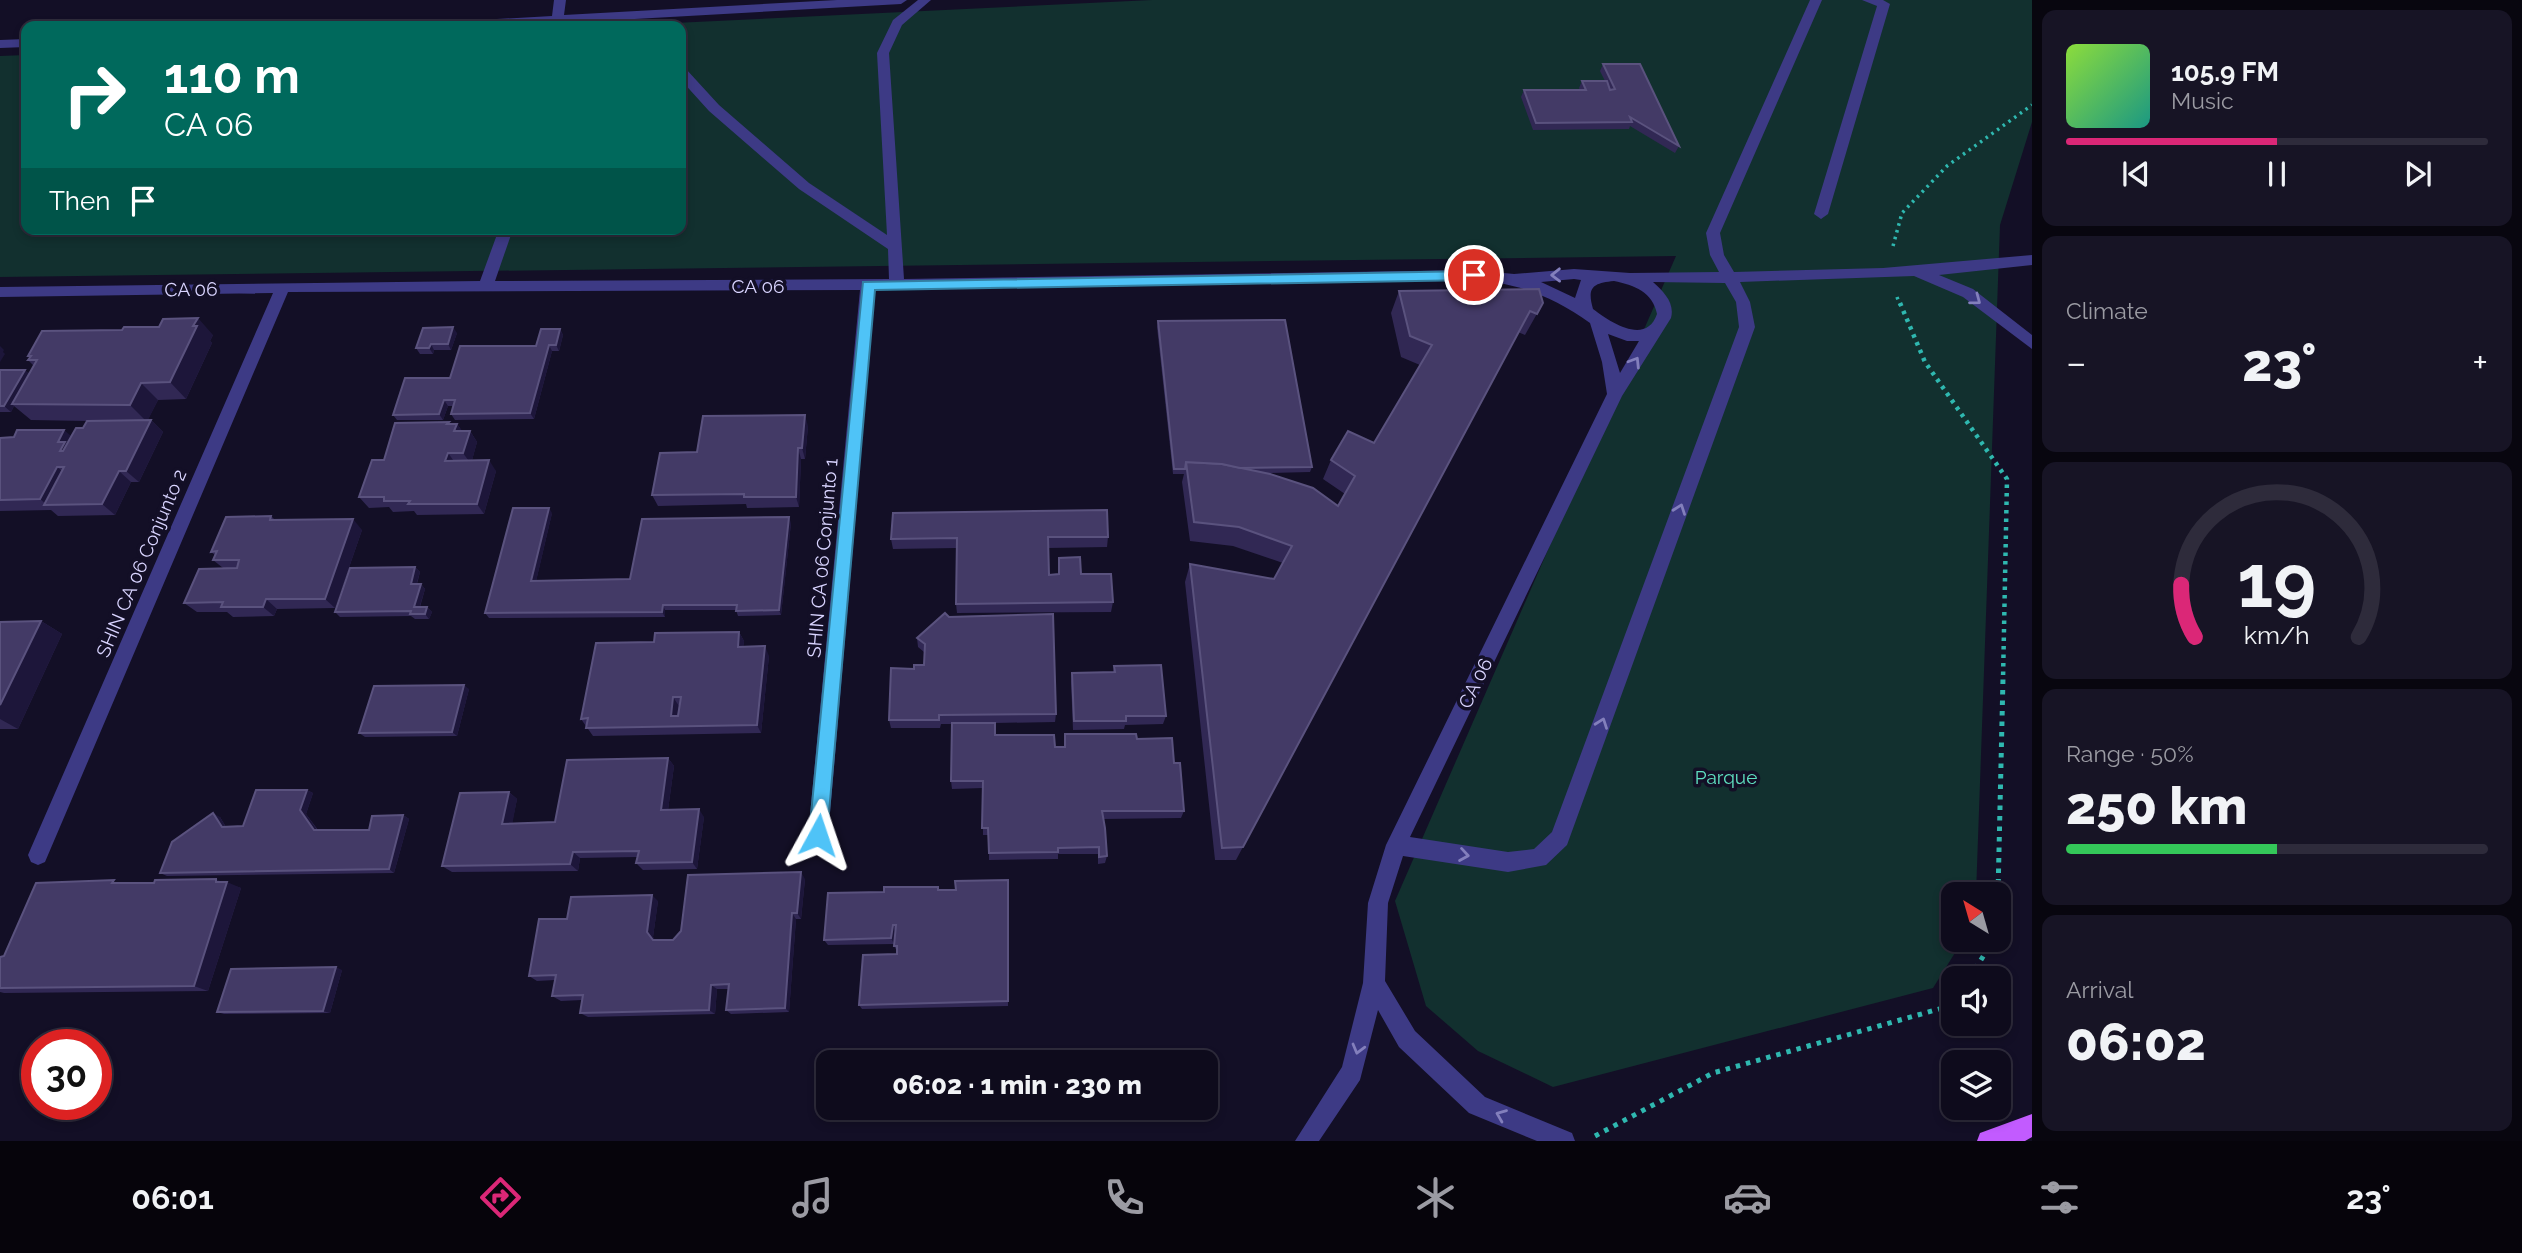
<!DOCTYPE html>
<meta charset="utf-8">
<style>
:root{--surface:#0e0b1c;--page:#171425;--text:#f1f3f6;--muted:#9b9ba3;--line:#2e2b3b;--accent:#db2777}
body{margin:0;font-family:Raleway,sans-serif;background:var(--page);color:var(--text);height:100vh;display:flex;flex-direction:column;font-size:26px;white-space:nowrap}
*{box-sizing:border-box;margin:0}
p{font-size:23px;color:var(--muted)}
.icon{flex:none;width:38px;height:38px;fill:none;stroke:currentColor;stroke-width:2;stroke-linecap:round;stroke-linejoin:round}
.map{position:relative;flex:1;overflow:hidden}
.sheet{display:flex;flex-direction:column;gap:10px;padding:10px;background:#08060f;width:490px}
.sheet>*{flex:none}
.banner{position:absolute;left:21px;top:21px;width:665px;height:214px;border-radius:14px;box-shadow:0 4px 10px #0003,0 0 0 2px var(--line);background:#00695c;color:#fff;overflow:hidden}
.needle{width:46px;rotate:323deg}
.fabs{position:absolute;left:1941px;top:882px;display:grid;gap:14px}
.fabs a{display:grid;place-items:center;width:70px;height:70px;border-radius:14px;background:var(--surface);box-shadow:0 4px 10px #0003,0 0 0 2px var(--line);font-size:35px}
.speed{position:absolute;left:21px;top:1029px;display:flex;gap:14px;font-size:35px;font-weight:700;text-align:center}
.speed>*{display:grid;place-content:center;width:91px;height:91px;border-radius:50%;background:var(--surface);box-shadow:0 4px 10px #0003,0 0 0 2px var(--line);line-height:1}
.speed .limit{border:10px solid #d22;background:#fff;color:#111}
.pin{position:absolute;display:grid;place-items:center;width:60px;height:60px;color:#fff;margin:-30px;border:4px solid #fff;border-radius:50%;box-shadow:0 2px 7px #0007}
.me{position:absolute;width:77px;margin:-38px;rotate:5deg;stroke-linejoin:round;filter:drop-shadow(0 0 5px #0008)}
.turn{display:flex;align-items:center;gap:24px;height:147px;padding:0 28px;font-size:32px}
.turn .icon{width:91px;height:91px;stroke-width:2.5}
.turn b{display:block;font-size:49px;line-height:60px}
.then{display:flex;align-items:center;height:66px;padding:0 28px;background:#0003;gap:14px;font-size:26px}
.big{font-size:52px;font-weight:800;line-height:1.1}
.sheet .card{flex:1;display:flex;flex-direction:column;justify-content:center;gap:10px;min-width:0;padding:0 24px;border-radius:14px;background:var(--page)}
.sheet .dial{align-items:center;gap:0}
.dial svg{height:182px;overflow:visible;fill:none;stroke:var(--line);stroke-width:7;stroke-linecap:round;text-anchor:middle}
.dial text{fill:var(--text);stroke:none}
.song{display:flex;align-items:center;gap:21px}
.cover{width:84px;height:84px;border-radius:10px;background:linear-gradient(135deg,hsl(90 70% 55%),hsl(170 70% 35%))}
.played{height:7px;border-radius:4px;background:linear-gradient(90deg,var(--accent) 50%,var(--line) 50%)}
.keys{display:flex;justify-content:space-around;direction:ltr}
.heat{display:flex;justify-content:space-between;align-items:center;font-size:38px;direction:ltr}
.charge{height:10px;border-radius:5px;background:linear-gradient(90deg,#34c759 50%,var(--line) 0)}
.trip{position:absolute;left:816px;top:1050px;width:402px;height:70px;border-radius:14px;background:var(--surface);box-shadow:0 4px 10px #0003,0 0 0 2px var(--line);font-weight:800;line-height:70px;text-align:center}
.menu{display:flex;height:112px;justify-content:space-around;align-items:center;background:#06040b;color:var(--muted)}
.menu .icon{width:49px;height:49px}
.menu .on{color:var(--accent)}
.menu b{font-size:32px;color:var(--text)}
main{display:flex;flex:1;min-height:0}
.map>svg:first-child{display:block}
.green{fill:#12302f}
.lines{fill:none;stroke-linecap:round;stroke-linejoin:round}
.path-far2{stroke:#2fb8b0;stroke-width:3.5;stroke-dasharray:2.5 4.5;stroke-linecap:butt}
.path-far1{stroke:#2fb8b0;stroke-width:4.5;stroke-dasharray:3.5 5;stroke-linecap:butt}
.path{stroke:#2fb8b0;stroke-width:5;stroke-dasharray:4.5 6;stroke-linecap:butt}
.minor{fill:#3d3a85;fill-rule:evenodd}
.major{fill:#c25bff;fill-rule:evenodd}
.wall{fill:#312854}
.shaded-wall{fill:#1d163a}
.building{fill:#433a66;stroke:#5a527e;stroke-width:2;fill-rule:evenodd}
.oneway{stroke:#837fbc}
.route{fill:#4fc3f7;stroke:#337fa1;stroke-width:2}
.labels{text-anchor:middle;stroke-width:7;stroke-linejoin:round;paint-order:stroke}
.street-label{font-size:19px;fill:#d9d4ff;stroke:#130f26}
.park-label{font-size:19px;fill:#5fe0c0;stroke:#130f26}
</style>
<main>
<div class="map">
<svg width="2032" height="1141" viewBox="0 0 2032 1141">
<rect width="100%" height="100%" fill="#130f26"/>
<path class="green" d="M1152,0H2032V122L2000,225L1976,894H1953V940H1963L1933,988L1553,1087L1478,1051L1426,1006L1395,901L1676,256L0,277V56L26,55V229H681V26H611Z"/>
<g class="lines">
<g class="path-far2">
<path d="M1893,246L1902,213L1947,166L2032,105"/>
<path d="M1897,297L1900,305"/>
</g>
<path class="path-far1" d="M1900,303L1925,362L2007,479L2003,680"/>
<g class="path">
<path d="M1998,894L2003,678"/>
<path d="M1970,978L1993,940"/>
<path d="M1595,1136L1713,1073L1953,1005"/>
</g>
<g class="minor">
<path d="M554,0H566L564,15L837,0H907L901,4L563,23L557,26L552,24L438,26L444,22L552,16Z"/>
<path d="M918,0H931L902,25L889,53L904,279L1474,270L1514,274L1574,269L1630,273L1719,272L1710,255L1706,233L1810,0H1822L1720,233L1724,255L1734,272L1883,268L2032,255V265L1939,275L1973,289L2032,335V349L1963,297L1914,276L1740,282L1750,302L1755,327L1567,845L1546,865L1508,872L1403,856L1388,903L1385,981L1415,1031L1485,1097L1572,1133L1575,1141H1537L1469,1113L1399,1047L1378,1010L1360,1080L1319,1141H1295L1342,1067L1363,983L1368,903L1386,845L1607,394L1602,362L1590,323C1553,297 1519,283 1474,280L875,290L828,836L825,843L818,846L811,843L808,836L860,290L288,292L45,862L38,865L31,862L28,855L31,848L273,293L0,297V287L480,281L499,229H513L495,281L889,279L888,249L799,189L709,111L681,80V68L686,69L719,105L809,183L887,235L877,53L893,20ZM1574,279L1581,280L1575,298L1541,282ZM1614,281C1634,285 1653,292 1657,314C1646,346 1610,322 1593,309C1587,288 1592,283 1614,281ZM1653,282L1725,283L1736,302L1739,327L1552,832L1534,849L1508,852L1410,837L1622,396L1671,318C1675,303 1664,292 1653,282ZM1608,334L1627,341H1639L1620,373Z"/>
<path d="M1862,0H1883L1890,4L1828,214L1821,219L1814,214L1877,6Z"/>
<path d="M26,39V47L0,48V40Z"/>
</g>
<path class="major" d="M2032,1114V1137L2025,1141H1977L1980,1133Z"/>
</g>
<g class="wall">
<path d="M1603,64L1679,146L1675,153L1630,126L1629,129L1533,130L1521,97L1524,90H1580L1579,88L1582,81H1605L1600,71Z"/>
<path d="M1399,291L1543,303L1525,335L1518,332L1236,860H1215L1185,582L1190,564L1274,579L1283,563L1233,546L1190,541L1182,482L1184,474H1173L1157,327L1158,321L1312,467L1310,472L1267,473L1338,506L1345,494L1323,479L1331,460L1374,443L1420,365L1401,357L1391,313Z"/>
<path d="M560,329L563,335L559,351H552L534,419L455,420L451,414L453,406H448L443,420H397L393,415L450,378L536,346Z"/>
<path d="M457,333L451,350H434L433,354H420L416,348Z"/>
<path d="M213,335L210,341L212,343L186,399L158,400L147,421L151,420L163,432L139,482H131L115,515L58,516L51,510L0,511V438L71,436L83,428L87,421L31,420L14,406L11,412H0V370L30,373L34,366L28,360L30,358L28,356Z"/>
<path d="M450,424H457L462,431H470L477,442L472,460L496,471L484,514L417,515L414,511L393,512L389,507L369,508L359,497L384,460Z"/>
<path d="M808,426L805,459H801L799,507L747,508L746,504L658,506L652,495L697,452Z"/>
<path d="M552,513L536,581L630,579L791,523L781,615L738,616L736,610H665V617L489,618L485,613Z"/>
<path d="M271,516L275,520L362,530L335,608L277,609L274,616L233,617L227,612H197L184,603L223,568L213,560L215,555L211,552Z"/>
<path d="M1108,537L1107,547L1048,548L1049,575L1058,574L1059,558L1081,574L1113,602L1111,612L957,613L956,604L957,548L893,549L891,539Z"/>
<path d="M415,567L420,572L417,584H421L425,589L420,607H427L432,612L429,619H415L411,616L340,617L335,612Z"/>
<path d="M41,621L62,634L18,729H0V622Z"/>
<path d="M739,632L744,641L743,647L769,656L761,733L593,736L581,719L654,642Z"/>
<path d="M917,638L1056,714L1055,722L995,723L996,735L1055,747H1064L1065,734L1137,739L1174,763L1184,811L1181,818L1103,819L1107,856L1105,863L1098,864V854H1058V859L989,860V835H983V788L952,789L951,781L952,724H941L940,728H891L889,720L914,669L924,665V652L918,647Z"/>
<path d="M1114,666L1166,716L1163,724L1125,725L1124,729L1073,730L1071,682L1072,673L1113,672Z"/>
<path d="M469,689L457,736L365,737L359,733Z"/>
<path d="M668,758L674,766L668,810L704,817L697,869L643,870L636,863L637,857L580,858L578,871L452,872L442,866L509,792L517,799L512,823L555,822Z"/>
<path d="M307,790L313,793L306,814L318,830H369L403,815L409,819L394,873L167,876L160,873L220,817L226,827L243,826Z"/>
<path d="M805,879L801,919H796L789,1012L731,1014L726,1010L728,989H717L715,1014L588,1017L580,1013L582,1000L561,1001L552,996L555,980L537,981L529,976L567,919L658,901L653,937L655,940H673Z"/>
<path d="M1008,880V1006L862,1009L859,1005L897,954V951L894,946L895,931L894,944L828,945L824,940L884,892L956,890Z"/>
<path d="M223,882L241,888L208,991L4,993L0,992V957L4,956L122,883Z"/>
<path d="M342,970L330,1013L224,1014L217,1012Z"/>
</g>
<g class="shaded-wall">
<path d="M198,318L213,335L210,341L212,343L186,399L170,382Z"/>
<path d="M453,327L457,333L451,350L448,344Z"/>
<path d="M560,329L563,335L559,351L556,345Z"/>
<path d="M431,344L434,350L433,354L429,348Z"/>
<path d="M549,345L552,351L534,419L530,413Z"/>
<path d="M0,346L4,350L3,352L5,354L0,362Z"/>
<path d="M25,370L32,376L12,404L14,406L11,412L4,406Z"/>
<path d="M141,383L158,400L147,422L130,405Z"/>
<path d="M444,400L448,406L443,420L439,414Z"/>
<path d="M805,415L808,426L805,459L802,448Z"/>
<path d="M151,420L163,432L139,482L126,471Z"/>
<path d="M449,422L455,431L457,424L465,435L462,442L447,424Z"/>
<path d="M64,430L77,441L73,449L60,451L58,442Z"/>
<path d="M470,431L477,442L471,464L463,453Z"/>
<path d="M798,448L801,459L799,507L796,497Z"/>
<path d="M448,453L456,464L445,461Z"/>
<path d="M489,460L496,471L484,514L477,504Z"/>
<path d="M57,467L71,478L47,505L40,499Z"/>
<path d="M119,471L131,482L115,515L102,504Z"/>
<path d="M549,508L552,513L535,586L531,581Z"/>
<path d="M789,517L791,523L781,615L779,610Z"/>
<path d="M353,519L362,530L335,608L325,599Z"/>
<path d="M415,567L420,572L415,589L411,584Z"/>
<path d="M421,584L425,589L418,612L414,607Z"/>
<path d="M266,599L277,609L274,616L263,607Z"/>
<path d="M663,605L665,610V617L662,612Z"/>
<path d="M427,607L432,612L429,619L425,614Z"/>
<path d="M41,621L62,634L18,729L0,719V705Z"/>
<path d="M739,632L744,641L742,656L738,647Z"/>
<path d="M765,646L769,656L761,733L757,725Z"/>
<path d="M464,685L469,689L457,736L452,732Z"/>
<path d="M673,697L679,706L676,724L671,716Z"/>
<path d="M668,758L674,766L667,817L661,810Z"/>
<path d="M307,790L313,793L306,814L320,834L314,830L300,810Z"/>
<path d="M509,792L517,799L511,831L502,824Z"/>
<path d="M699,809L704,817L697,869L692,862Z"/>
<path d="M213,813L220,817L228,831L222,827Z"/>
<path d="M403,815L409,819L394,873L389,869Z"/>
<path d="M573,852L580,858L578,871L570,864Z"/>
<path d="M801,872L805,879L801,919L797,913Z"/>
<path d="M216,879L227,884V882L241,888L208,991L194,986Z"/>
<path d="M652,895L658,901L653,937L659,945L653,940L647,932Z"/>
<path d="M792,913L796,919L789,1012L785,1008Z"/>
<path d="M893,925L895,931L894,944L891,938Z"/>
<path d="M336,967L342,970L330,1013L323,1011Z"/>
<path d="M711,985L717,989L715,1014L709,1010Z"/>
</g>
<g class="building">
<path d="M1603,64H1640L1679,146L1630,117L1632,122L1536,123L1524,90H1586L1582,81H1607L1610,90L1615,89Z"/>
<path d="M1539,289L1543,303L1537,314L1530,311L1243,847L1222,848L1190,564L1274,579L1292,546L1239,527L1194,522L1186,462L1222,464L1270,474L1313,488L1338,506L1355,476L1331,460L1348,431L1374,443L1432,345L1410,336L1399,291Z"/>
<path d="M198,318L193,326H197L170,382L141,383L130,405L12,404L37,360H28L31,356H28L42,331L122,330L124,327H159L163,319Z"/>
<path d="M1285,320L1312,467L1240,468L1222,464L1186,462L1185,469H1174L1158,321Z"/>
<path d="M453,327L448,344H431L429,348H416L423,328Z"/>
<path d="M541,329H560L556,345H549L530,413L451,414L455,400H444L439,414L393,415L405,378H450L460,346H536Z"/>
<path d="M0,370H25L4,406H0Z"/>
<path d="M805,415L802,448H798L796,497H744V494L652,495L660,453L697,452L703,416Z"/>
<path d="M151,420L126,471H119L102,504L44,505L64,467H57L40,499L0,500V438L14,437L17,430H64L58,442H65L60,451H63L76,428H83L87,421Z"/>
<path d="M449,422L447,424H457L454,431H470L463,453H448L445,461L489,460L477,504H408L410,501H384V497H359L372,460H384L395,423Z"/>
<path d="M513,508H549L531,581L630,579L642,519L789,517L779,610L736,611L737,605H663L662,612L485,613Z"/>
<path d="M1107,510L1108,537H1048L1049,575L1059,574V558L1080,557L1081,574H1111L1113,602L956,604L957,538L891,539L893,513Z"/>
<path d="M271,516L270,520L353,519L325,599H266L263,607H221L223,602L184,603L199,569L237,568L239,560H213L217,551L211,552L226,517Z"/>
<path d="M415,567L411,584H421L414,607H427L425,614H410L411,611L335,612L350,568Z"/>
<path d="M945,613L949,617L1053,614L1056,714L939,715V720H889L891,668L914,669V665H924L925,644L917,638Z"/>
<path d="M41,621L0,705V622Z"/>
<path d="M739,632L738,647L765,646L757,725L586,728L588,718L581,719L596,643L654,642L655,633ZM673,697H681L678,716H671Z"/>
<path d="M1161,665L1166,716H1126V721H1074L1072,673L1115,672L1114,666Z"/>
<path d="M464,685L452,732L359,733L374,686Z"/>
<path d="M952,723H995V735H1054L1055,747H1065V734H1136L1137,739L1172,738L1174,763H1180L1184,811H1102L1105,828L1107,856L1099,857V847L1058,848V852L989,853L988,828H982L983,781H951Z"/>
<path d="M668,758L661,810L699,809L692,862L636,863L639,851L573,852L570,864L442,866L460,793L509,792L502,824L555,822L567,760Z"/>
<path d="M256,790H307L300,810L314,830H369L372,816L403,815L389,869L160,873L172,842L213,813L222,827L243,826Z"/>
<path d="M801,872L797,913H792L785,1008L726,1010L729,984L711,985L709,1010L580,1013L583,995L552,996L556,975L529,976L539,919H567L571,897L652,895L647,932L653,940H673L681,931L688,875Z"/>
<path d="M216,879V882H227L194,986L0,988V957L4,956L36,883L114,880L112,883H154L155,880Z"/>
<path d="M1008,880V1001L859,1005L863,955L897,954V946H894L896,925H893L891,938L824,940L828,893L884,892V887H938V890H956L955,881Z"/>
<path d="M336,967L323,1011L217,1012L231,969Z"/>
</g>
<defs><path id="oneway-chevron" d="M-2-3.5L2.5 0L-2 3.5" fill="none" stroke-width="1.6" stroke-linecap="round" stroke-linejoin="round" transform="scale(1.75)"/></defs>
<g class="oneway">
<use href="#oneway-chevron" transform="translate(1556 275) rotate(179)"/>
<use href="#oneway-chevron" transform="translate(1976 300) rotate(37)"/>
<use href="#oneway-chevron" transform="translate(1635 362) rotate(-58)"/>
<use href="#oneway-chevron" transform="translate(1680 509) rotate(-70)"/>
<use href="#oneway-chevron" transform="translate(1602 723) rotate(-70)"/>
<use href="#oneway-chevron" transform="translate(1464 855) rotate(9)"/>
<use href="#oneway-chevron" transform="translate(1358 1049) rotate(105)"/>
<use href="#oneway-chevron" transform="translate(1501 1115) rotate(-158)"/>
</g>
<path class="route" d="M1474,271L1481,275L1474,280L875,290L827,835L825,842L818,844L812,842L809,835L863,282Z"/>
<g class="labels">
<g class="street-label">
<text x="758" y="293">CA 06</text>
<text transform="translate(191 289) rotate(-1)" y="7">CA 06</text>
<text transform="translate(822 558) rotate(-85)" y="7">SHIN CA 06 Conjunto 1</text>
<text transform="translate(141 563) rotate(-67)" y="7">SHIN CA 06 Conjunto 2</text>
<text transform="translate(1475 683) rotate(-64)" y="7">CA 06</text>
</g>
<g class="park-label">
<text x="1726" y="784">Parque</text>
</g>
</g>
</svg>
<div class="fabs">
<a><svg class="needle" viewBox="-14 -14 28 28"><path d="M0-13l5 13h-10z" fill="#e53935"/><path d="M0 13l5-13h-10z" fill="#9b9ba3"/></svg></a>
<a><svg class="icon" aria-label="sound" viewBox="0 0 24 24"><path d="M4 9h4l5-4v14l-5-4H4zM17 9q2 3 0 6"/></svg></a>
<a><svg class="icon" aria-label="layers" viewBox="0 0 24 24"><path d="M12 4l9 5-9 5-9-5zM3 14l9 5 9-5"/></svg></a>
</div>
<div class="speed"><div class="limit">30</div></div>
<div class="pin" style="left:1474px;top:275px;background:#d93025"><svg class="icon" aria-label="arrive" viewBox="0 0 24 24"><path d="M6 21V4h12l-3 4 3 4H6"/></svg></div>
<svg class="me" style="left:818px;top:835px" viewBox="-20 -20 40 40"><path d="M0-17L14 15 0 8-14 15z" fill="#4fc3f7" stroke="#fff" stroke-width="4"/></svg>
<div class="trip">06:02 · 1 min · 230 m</div>
<div class="banner">
<div class="turn"><svg class="icon" aria-label="right" viewBox="0 0 24 24"><path d="M7 20v-9h11M14 6l5 5-5 5"/></svg><div><b>110 m</b>CA 06</div></div>
<div class="then">Then<svg class="icon" aria-label="arrive" viewBox="0 0 24 24"><path d="M6 21V4h12l-3 4 3 4H6"/></svg></div>
</div>
</div>
<section class="sheet">
<div class="card">
<div class="song"><i class="cover"></i><div><b>105.9 FM</b><p>Music</p></div></div>
<div class="played"></div>
<div class="keys"><svg class="icon" aria-label="previous" viewBox="0 0 24 24"><path d="M18 5L8 12l10 7zM5 5v14"/></svg><svg class="icon" aria-label="pause" viewBox="0 0 24 24"><path d="M8 5v14M16 5v14"/></svg><svg class="icon" aria-label="next" viewBox="0 0 24 24"><path d="M6 5l10 7-10 7zM19 5v14"/></svg></div>
</div>
<div class="card"><p>Climate</p>
<div class="heat"><a>−</a><b class="big">23°</b><a>+</a></div>
</div>
<div class="card dial"><svg viewBox="0 0 100 80">
<path d="M14 69A42 42 0 1 1 86 69"/>
<path d="M14 69A42 42 0 0 1 8 46" stroke="#db2777"/>
<text x="50" y="56" font-size="32" font-weight="700">19</text>
<text x="50" y="72" font-size="11">km/h</text>
</svg></div>
<div class="card"><p>Range · 50%</p><b class="big">250 km</b><div class="charge"></div></div>
<div class="card"><p>Arrival</p><b class="big">06:02</b></div>
</section>
</main>
<nav class="menu">
<b>06:01</b>
<svg class="icon on" aria-label="directions" viewBox="0 0 24 24"><path d="M12 3l9 9-9 9-9-9zM9 14v-3h6M13 9l2 2-2 2"/></svg>
<svg class="icon" aria-label="music" viewBox="0 0 24 24"><path d="M9 18V5l10-2v13"/><circle cx="6" cy="18" r="3"/><circle cx="16" cy="16" r="3"/></svg>
<svg class="icon" aria-label="phone" viewBox="0 0 24 24"><path d="M5 4h4l2 5-3 2q2 4 5 5l2-3 5 2v4C11 20 4 13 5 4z"/></svg>
<svg class="icon" aria-label="climate" viewBox="0 0 24 24"><path d="M12 3v18M4 7l16 10M4 17L20 7"/></svg>
<svg class="icon" aria-label="car" viewBox="0 0 24 24"><path d="M5 17H2v-5l4-1 3-4h7l3 4 3 1v5h-3M9 17h6M6 11h13"/><circle cx="7" cy="17" r="2"/><circle cx="17" cy="17" r="2"/></svg>
<svg class="icon" aria-label="filters" viewBox="0 0 24 24"><path d="M4 7h16M4 17h16"/><circle cx="9" cy="7" r="2"/><circle cx="15" cy="17" r="2"/></svg>
<b>23°</b>
</nav>
